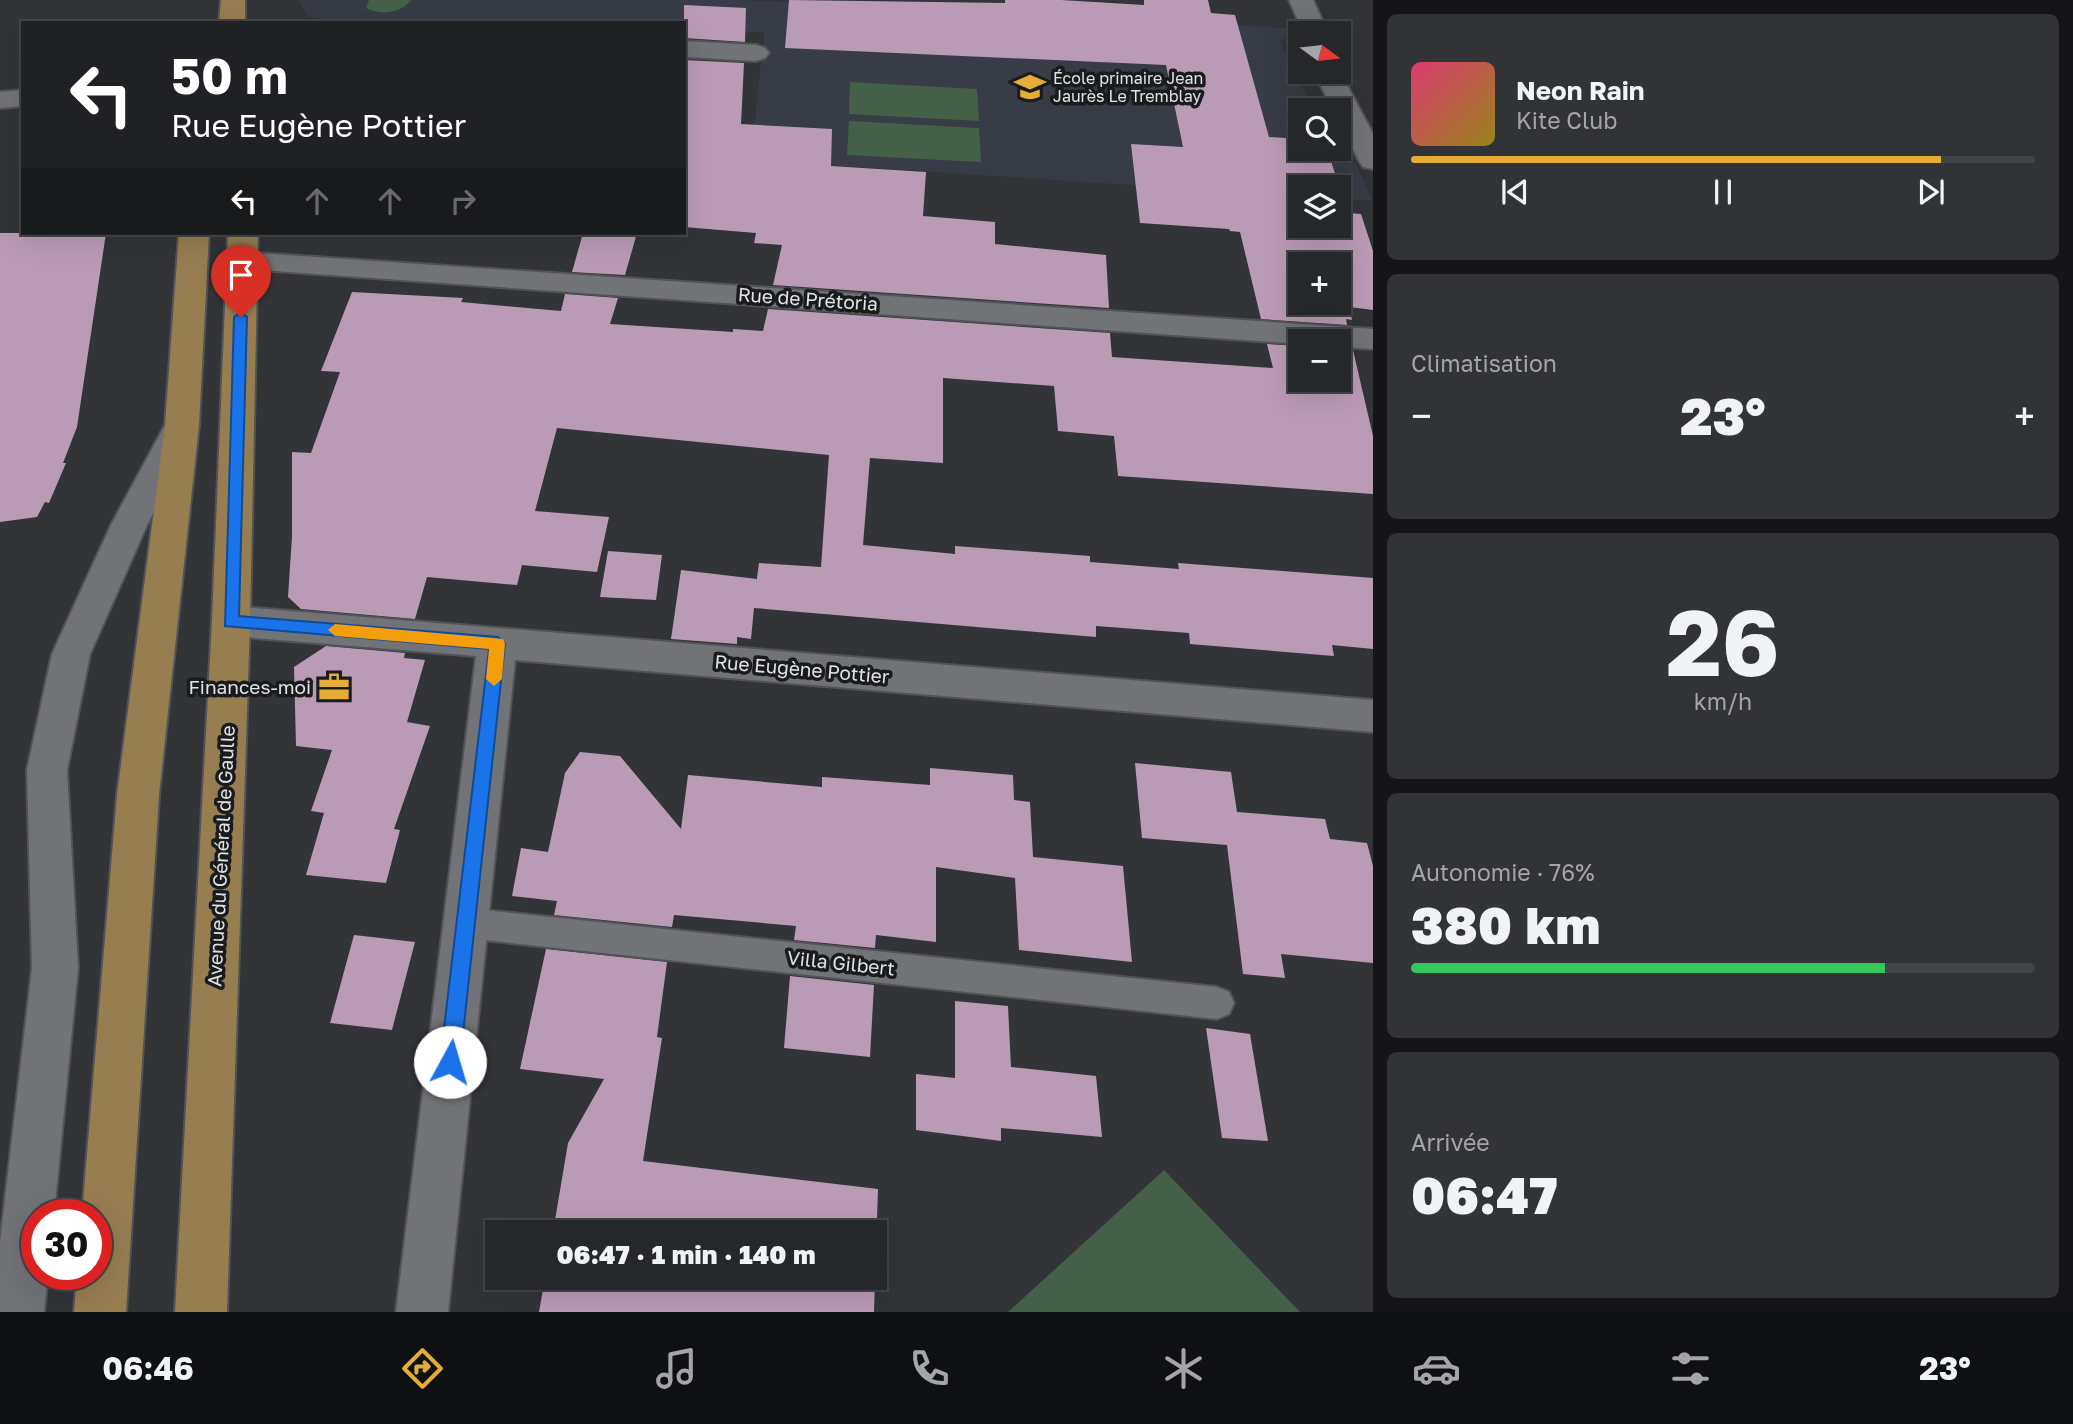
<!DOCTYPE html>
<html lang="fr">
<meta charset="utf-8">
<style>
:root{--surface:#26272a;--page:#323336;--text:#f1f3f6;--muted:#a4a5a8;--line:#424447;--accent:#e5ad36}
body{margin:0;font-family:"Golos Text",sans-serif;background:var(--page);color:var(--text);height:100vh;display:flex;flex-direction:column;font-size:26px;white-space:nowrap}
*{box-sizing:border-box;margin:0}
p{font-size:23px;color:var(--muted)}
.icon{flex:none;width:38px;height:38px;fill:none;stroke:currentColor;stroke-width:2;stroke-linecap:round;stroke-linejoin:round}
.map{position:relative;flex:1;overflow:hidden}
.panel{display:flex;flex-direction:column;gap:14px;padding:14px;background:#151517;width:700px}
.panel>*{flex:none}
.top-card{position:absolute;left:21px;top:21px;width:665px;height:214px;border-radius:0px;box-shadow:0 7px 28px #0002,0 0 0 2px var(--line);background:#202124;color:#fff;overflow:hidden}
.needle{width:46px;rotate:105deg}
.fabs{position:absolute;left:1288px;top:21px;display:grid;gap:14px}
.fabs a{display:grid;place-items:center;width:63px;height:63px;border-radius:0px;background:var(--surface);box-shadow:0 7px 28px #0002,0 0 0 2px var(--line);font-size:35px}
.speed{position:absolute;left:21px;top:1199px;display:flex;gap:14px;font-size:35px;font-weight:700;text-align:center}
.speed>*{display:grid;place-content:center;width:91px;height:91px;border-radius:50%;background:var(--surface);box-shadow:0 7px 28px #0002,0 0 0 2px var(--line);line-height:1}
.speed .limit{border:10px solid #d22;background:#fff;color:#111}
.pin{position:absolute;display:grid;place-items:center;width:60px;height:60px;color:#fff;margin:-72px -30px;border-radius:50% 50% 50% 0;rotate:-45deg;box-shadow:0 0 7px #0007}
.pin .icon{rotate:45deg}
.me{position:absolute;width:77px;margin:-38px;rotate:6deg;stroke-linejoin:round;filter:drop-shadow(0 0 5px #0008)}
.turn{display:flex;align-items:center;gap:24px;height:147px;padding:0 35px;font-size:32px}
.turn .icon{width:91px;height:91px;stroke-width:2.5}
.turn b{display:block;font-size:49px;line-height:60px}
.lanes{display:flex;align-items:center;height:66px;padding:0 35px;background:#0003;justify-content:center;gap:35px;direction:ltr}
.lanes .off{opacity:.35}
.big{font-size:52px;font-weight:800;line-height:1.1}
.panel .tile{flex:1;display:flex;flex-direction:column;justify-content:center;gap:10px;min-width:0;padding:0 24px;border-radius:10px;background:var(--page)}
.panel .dial{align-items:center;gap:0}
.dial b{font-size:91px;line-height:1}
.song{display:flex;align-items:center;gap:21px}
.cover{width:84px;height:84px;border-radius:10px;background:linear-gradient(135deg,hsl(340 70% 55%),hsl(50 70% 35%))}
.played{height:7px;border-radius:4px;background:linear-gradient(90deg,var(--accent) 85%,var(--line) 85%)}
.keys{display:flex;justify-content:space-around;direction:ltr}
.heat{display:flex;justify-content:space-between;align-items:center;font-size:38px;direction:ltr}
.charge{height:10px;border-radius:5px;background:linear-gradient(90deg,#34c759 76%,var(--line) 0)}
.trip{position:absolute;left:485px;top:1220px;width:402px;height:70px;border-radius:0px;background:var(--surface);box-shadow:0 7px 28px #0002,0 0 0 2px var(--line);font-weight:800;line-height:70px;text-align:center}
.tab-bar{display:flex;height:112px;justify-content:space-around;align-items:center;background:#0f1011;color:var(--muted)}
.tab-bar .icon{width:49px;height:49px}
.tab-bar .on{color:var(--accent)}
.tab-bar b{font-size:32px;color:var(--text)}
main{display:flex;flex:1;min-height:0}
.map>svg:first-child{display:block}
.built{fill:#383c46}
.green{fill:#456048}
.building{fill:#ba9bb6;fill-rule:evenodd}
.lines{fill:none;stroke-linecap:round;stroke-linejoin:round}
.lane-casing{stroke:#525356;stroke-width:4}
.street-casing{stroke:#525356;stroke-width:4}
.primary-casing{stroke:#525356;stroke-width:4}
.lane{fill:#717377;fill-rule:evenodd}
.street{fill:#717377;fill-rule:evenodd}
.primary{fill:#977e51;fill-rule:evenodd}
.route{fill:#1a73e8;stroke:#114b97;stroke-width:2}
.slow{fill:#f59e0b}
.labels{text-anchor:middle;stroke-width:7;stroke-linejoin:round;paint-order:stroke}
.far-poi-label{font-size:16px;fill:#e1e3e5;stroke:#1a1b1d;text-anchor:start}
.street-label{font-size:19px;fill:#e1e3e5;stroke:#1a1b1d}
.poi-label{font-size:19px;fill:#e1e3e5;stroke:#1a1b1d;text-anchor:end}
</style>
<main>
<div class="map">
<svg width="1373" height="1312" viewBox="0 0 1373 1312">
<rect width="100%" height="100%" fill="#323438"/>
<path class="built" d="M299,0H742L1288,28L1292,36L1280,41L1313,110H1300V149H1334L1356,165L1373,201L1339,199V187H1300V196L751,160L764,32H733L684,23L488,20L485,23H401L319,19L307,16Z"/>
<g class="green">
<path d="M369,0H411C401,13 381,16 366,8Z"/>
<path d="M850,82L977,89L979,121L849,114Z"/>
<path d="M849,121L979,128L981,162L847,155Z"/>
<path d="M1164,1170L1300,1312H1008Z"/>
</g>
<g class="building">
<path d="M789,0L1005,3V0H1061L1144,5V0H1208L1211,13L1235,15L1269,137L1300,139V149H1327L1348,213L1361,214L1373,251V310L1349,307L1352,320L1346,319L1347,325L1261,319L1240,232L1230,231L1229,229L1140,223L1131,144L1183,147L1166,65L785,48ZM1300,187H1339V226H1300ZM1300,264H1339V303H1300Z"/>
<path d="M684,5L746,8L745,42L684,38Z"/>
<path d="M684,60L744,63L741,124L832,129L831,166L926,172L923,216L995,222V244L1106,255L1109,308L773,285L782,245L754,243L756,233L684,227Z"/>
<path d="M0,233H106L77,427L63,463H66L49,503L45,502L37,517L0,522Z"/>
<path d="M583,233H637L625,275L572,272Z"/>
<path d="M352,292L463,298L461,302L561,311L565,294L618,298L610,324L733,332V329L763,331L768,309L1110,333L1112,357L1273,368L1267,344L1300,346V380H1339V350H1353L1373,436V494L1118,476L1114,436L1058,431L1054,386L943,378V463L870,458L863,545L955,554V546L1090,556V562L1179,569L1178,563L1373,578V649L1332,645L1334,656L1190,644L1189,633L1096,626V637L754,608L751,639L737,637V644L671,639L681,570L757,579L756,585L759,563L821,567L829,455L557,428L535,511L609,517L597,572L522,565L517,585L427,577L415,619L301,609L288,597L292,537V452L311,453L340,372L321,371Z"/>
<path d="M608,551L662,555L656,600L600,597Z"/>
<path d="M326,646L405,653L404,658L425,660L407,722L430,726L394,829L400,830L386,883L306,875L324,813L311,811L332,750L296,746L294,667Z"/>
<path d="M580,752L620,756L681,829L688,775L822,787V777L930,785V768L1013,775L1014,800L1030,802L1033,857L1123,866L1132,962L1019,950L1015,878L936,867V942L876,935L875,948L794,940L796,926L674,915L672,927L554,915L557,901L512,896L521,848L548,852L565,773Z"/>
<path d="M1135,763L1231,772L1237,812L1325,819L1330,839L1367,843L1373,866V963L1281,954L1285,978L1243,974L1227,845L1142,838Z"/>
<path d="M354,935L415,942L392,1030L330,1023Z"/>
<path d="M546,949L667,962L657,1037L662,1038L643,1161L878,1189L874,1312H539L545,1278H875V1232H553L568,1143L604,1079L520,1069Z"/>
<path d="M790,976L874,985L870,1057L784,1048Z"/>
<path d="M955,1001L1008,1006L1011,1067L1096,1076L1102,1137L1001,1128V1141L916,1130V1074L955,1078Z"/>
<path d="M1206,1028L1250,1034L1268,1141L1222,1138Z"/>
</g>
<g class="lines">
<defs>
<path id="lane" d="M465,908L1217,987L1229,992L1234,1003L1229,1014L1217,1019L465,938L454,933L449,923L454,913Z"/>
<g id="street">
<path d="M1289,0H1313L1328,33H1304Z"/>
<path d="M684,41L756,45L765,48L769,53L765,58L756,61L684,57Z"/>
<path d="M1339,70L1373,134V169L1363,167L1359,161L1339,121V110H1333L1314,72Z"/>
<path d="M23,90V106L0,108V92Z"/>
<path d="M243,252L1373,329V349L1339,347V341H1300V344L232,268L228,261L232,254Z"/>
<path d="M182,413L194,417L199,425L147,525L90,654L67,770L78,968L54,1214H37V1274H48L44,1312H0V1242L32,968L27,770L52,654L111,525L165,425L170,417Z"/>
<path d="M231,606L1373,700V732L515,660L448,1312H396L476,656L231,636L218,631L212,621L218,611Z"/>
</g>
<g id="primary">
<path d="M221,0H245V23H219Z"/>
<path d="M179,233H209L199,425L159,795L126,1312H74L77,1274H96V1214H82L117,795L165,425Z"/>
<path d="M228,233H258L250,621L227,1312H175L212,621Z"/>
</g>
</defs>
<use href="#lane" class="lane-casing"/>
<use href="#street" class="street-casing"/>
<use href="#primary" class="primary-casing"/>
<use href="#lane" class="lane"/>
<use href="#street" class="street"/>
<use href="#primary" class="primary"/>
</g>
<path class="route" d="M241,312L247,317L239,616L498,637L505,644L460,1062L457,1069L450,1071L443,1069L440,1062L489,649L225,626L234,317Z"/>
<path class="slow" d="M335,624L503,639L505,644L502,679L494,686L486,679L489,649L335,636L328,630Z"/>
<defs>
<symbol id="school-bare" viewBox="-9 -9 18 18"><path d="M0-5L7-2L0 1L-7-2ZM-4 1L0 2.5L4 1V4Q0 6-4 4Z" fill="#e5ad36" stroke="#1a1b1d" stroke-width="2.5" paint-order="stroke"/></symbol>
<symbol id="office-bare" viewBox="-9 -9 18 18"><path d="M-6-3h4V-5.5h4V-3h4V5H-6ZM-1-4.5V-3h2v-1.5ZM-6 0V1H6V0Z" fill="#e5ad36" stroke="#1a1b1d" stroke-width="2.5" paint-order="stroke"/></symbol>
</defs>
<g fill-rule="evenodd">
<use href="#school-bare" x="1008" y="65" width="44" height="44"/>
<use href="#office-bare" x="312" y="665" width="44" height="44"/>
</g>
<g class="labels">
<g class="far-poi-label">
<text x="1053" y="84">École primaire Jean<tspan x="1053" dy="18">Jaurès Le Tremblay</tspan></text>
</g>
<g class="street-label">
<text transform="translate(808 299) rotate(4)" y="7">Rue de Prétoria</text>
<text transform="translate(802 669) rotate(5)" y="7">Rue Eugène Pottier</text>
<text transform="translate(221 856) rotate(-87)" y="7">Avenue du Général de Gaulle</text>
<text transform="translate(841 963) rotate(6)" y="7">Villa Gilbert</text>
</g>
<g class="poi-label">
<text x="311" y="694">Finances-moi</text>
</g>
</g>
</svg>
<div class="fabs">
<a><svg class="needle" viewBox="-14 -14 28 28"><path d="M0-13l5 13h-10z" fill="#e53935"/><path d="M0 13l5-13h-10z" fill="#a4a5a8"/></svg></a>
<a><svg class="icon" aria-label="search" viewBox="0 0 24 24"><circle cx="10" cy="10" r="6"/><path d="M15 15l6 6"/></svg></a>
<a><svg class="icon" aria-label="layers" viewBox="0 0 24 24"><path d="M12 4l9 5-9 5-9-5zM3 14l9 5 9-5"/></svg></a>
<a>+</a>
<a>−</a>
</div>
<div class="speed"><div class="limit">30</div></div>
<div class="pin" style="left:241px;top:317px;background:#d93025"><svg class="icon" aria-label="arrive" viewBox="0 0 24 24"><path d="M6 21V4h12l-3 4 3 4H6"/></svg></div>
<svg class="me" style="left:450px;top:1062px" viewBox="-20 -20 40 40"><circle r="19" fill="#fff"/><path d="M0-13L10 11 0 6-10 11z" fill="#1a73e8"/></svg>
<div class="trip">06:47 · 1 min · 140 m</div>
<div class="top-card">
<div class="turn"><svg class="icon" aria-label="left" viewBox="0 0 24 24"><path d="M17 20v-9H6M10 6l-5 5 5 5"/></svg><div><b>50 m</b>Rue Eugène Pottier</div></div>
<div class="lanes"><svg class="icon" aria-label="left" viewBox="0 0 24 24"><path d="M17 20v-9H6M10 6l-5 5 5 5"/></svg><svg class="icon off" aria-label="ahead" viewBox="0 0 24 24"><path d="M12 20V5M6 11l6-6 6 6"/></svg><svg class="icon off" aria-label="ahead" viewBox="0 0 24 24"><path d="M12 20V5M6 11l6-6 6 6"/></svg><svg class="icon off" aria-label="right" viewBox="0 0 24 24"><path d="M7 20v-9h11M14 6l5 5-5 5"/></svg></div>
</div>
</div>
<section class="panel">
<div class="tile">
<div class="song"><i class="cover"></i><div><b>Neon Rain</b><p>Kite Club</p></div></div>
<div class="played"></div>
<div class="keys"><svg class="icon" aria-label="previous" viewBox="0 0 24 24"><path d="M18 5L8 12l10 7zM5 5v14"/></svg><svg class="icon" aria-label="pause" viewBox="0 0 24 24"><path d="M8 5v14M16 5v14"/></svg><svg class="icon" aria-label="next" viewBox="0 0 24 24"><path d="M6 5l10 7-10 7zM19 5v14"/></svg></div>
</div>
<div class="tile"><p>Climatisation</p>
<div class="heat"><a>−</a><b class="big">23°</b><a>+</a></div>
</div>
<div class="tile dial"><b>26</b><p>km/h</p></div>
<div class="tile"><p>Autonomie · 76%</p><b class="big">380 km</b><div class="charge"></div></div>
<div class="tile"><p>Arrivée</p><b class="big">06:47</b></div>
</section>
</main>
<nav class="tab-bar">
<b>06:46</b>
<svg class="icon on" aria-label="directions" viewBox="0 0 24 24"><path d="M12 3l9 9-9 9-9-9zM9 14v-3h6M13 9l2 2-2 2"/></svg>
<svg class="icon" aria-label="music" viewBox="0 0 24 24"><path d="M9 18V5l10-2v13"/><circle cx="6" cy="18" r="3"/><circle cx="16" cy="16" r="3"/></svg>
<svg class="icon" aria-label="phone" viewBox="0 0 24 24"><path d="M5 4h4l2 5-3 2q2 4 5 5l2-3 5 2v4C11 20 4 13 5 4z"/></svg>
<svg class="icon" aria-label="climate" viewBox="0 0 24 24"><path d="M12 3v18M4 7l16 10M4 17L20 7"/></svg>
<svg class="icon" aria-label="car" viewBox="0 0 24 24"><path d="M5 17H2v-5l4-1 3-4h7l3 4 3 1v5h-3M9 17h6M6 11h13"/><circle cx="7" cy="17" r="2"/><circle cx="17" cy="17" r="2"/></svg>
<svg class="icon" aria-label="filters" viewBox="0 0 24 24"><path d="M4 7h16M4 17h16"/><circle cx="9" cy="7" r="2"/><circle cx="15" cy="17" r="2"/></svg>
<b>23°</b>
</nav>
